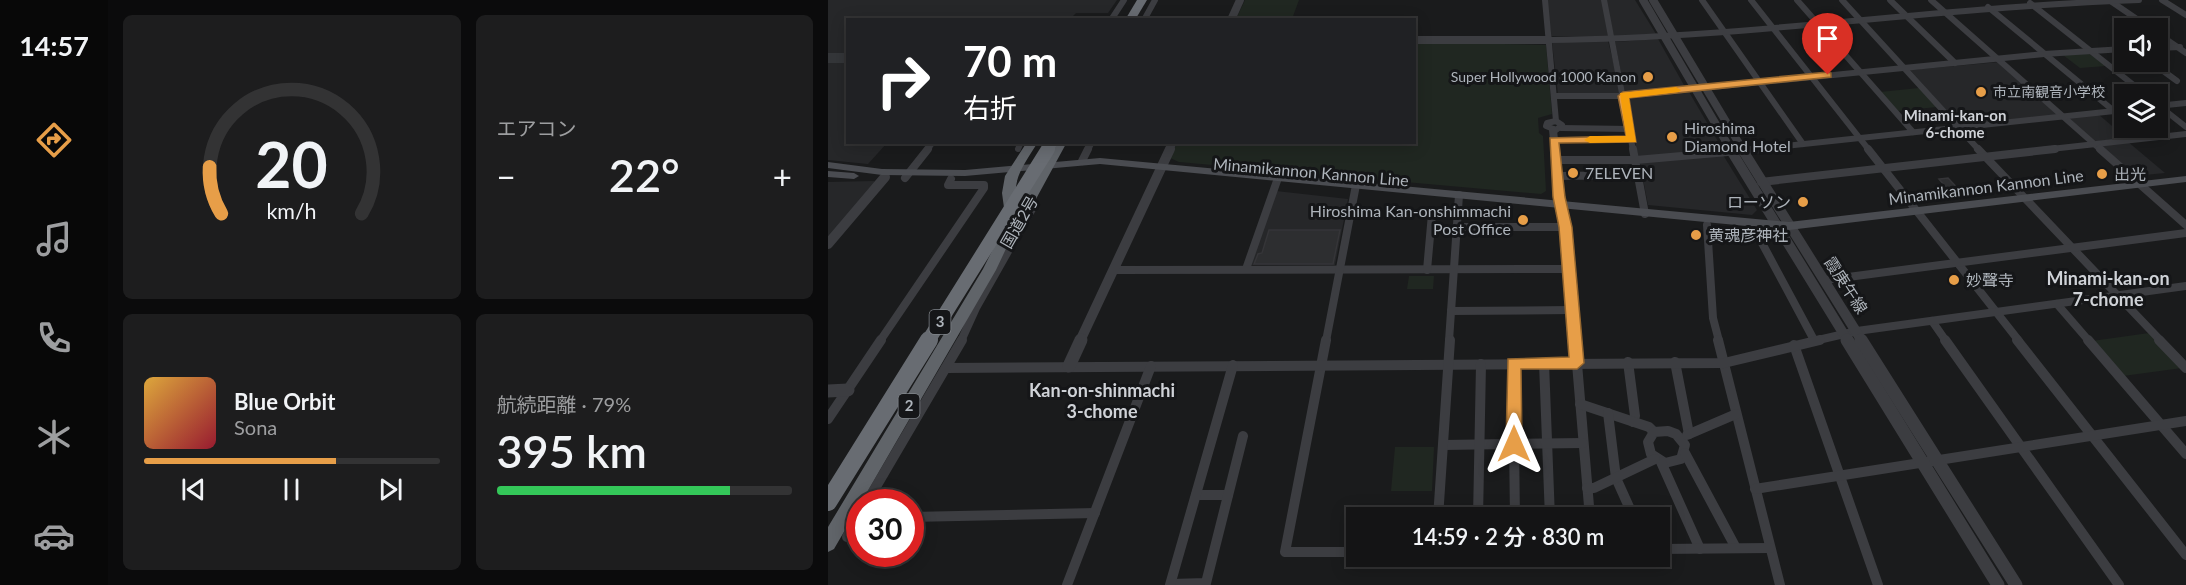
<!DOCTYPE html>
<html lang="ja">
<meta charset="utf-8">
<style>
:root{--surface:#141415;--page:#1d1d1e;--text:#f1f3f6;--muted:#9d9ea0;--line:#333334;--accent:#e79e48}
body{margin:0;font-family:Lato,"Noto Sans JP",sans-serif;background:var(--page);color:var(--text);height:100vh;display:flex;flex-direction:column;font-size:22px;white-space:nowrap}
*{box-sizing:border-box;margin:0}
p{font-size:20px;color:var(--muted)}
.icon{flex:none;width:33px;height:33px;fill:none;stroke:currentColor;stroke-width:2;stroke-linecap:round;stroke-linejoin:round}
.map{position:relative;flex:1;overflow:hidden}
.drawer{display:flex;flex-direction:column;gap:15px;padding:15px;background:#0b0b0c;width:720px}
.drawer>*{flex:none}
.hud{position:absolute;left:18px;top:18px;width:570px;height:126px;border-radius:0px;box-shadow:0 3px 15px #0003,0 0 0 2px var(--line);background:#202124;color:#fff;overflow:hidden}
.buttons{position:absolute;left:1286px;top:18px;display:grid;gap:12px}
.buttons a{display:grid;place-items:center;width:54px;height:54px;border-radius:0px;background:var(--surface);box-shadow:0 3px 15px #0003,0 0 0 2px var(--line);font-size:30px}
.speed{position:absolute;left:18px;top:489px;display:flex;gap:12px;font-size:30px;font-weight:700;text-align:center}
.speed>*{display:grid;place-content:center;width:78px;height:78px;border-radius:50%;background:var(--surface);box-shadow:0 3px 15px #0003,0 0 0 2px var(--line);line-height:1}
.speed .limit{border:9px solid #d22;background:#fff;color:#111}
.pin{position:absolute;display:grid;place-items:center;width:51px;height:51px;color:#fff;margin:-62px -26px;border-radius:50% 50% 50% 0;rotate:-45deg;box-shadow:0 0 6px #0007}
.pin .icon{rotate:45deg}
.me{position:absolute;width:66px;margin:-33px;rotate:0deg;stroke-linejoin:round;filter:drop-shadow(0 0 4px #0008)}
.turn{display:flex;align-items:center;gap:21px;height:126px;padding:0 18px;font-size:27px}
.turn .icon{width:78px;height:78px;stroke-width:2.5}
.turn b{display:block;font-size:42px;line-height:51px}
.big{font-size:45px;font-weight:600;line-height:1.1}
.drawer .tile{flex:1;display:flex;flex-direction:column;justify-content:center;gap:9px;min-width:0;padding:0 21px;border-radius:9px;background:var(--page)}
.drawer .dial{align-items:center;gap:0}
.dial svg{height:156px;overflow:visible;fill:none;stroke:var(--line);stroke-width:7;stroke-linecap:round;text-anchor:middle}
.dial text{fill:var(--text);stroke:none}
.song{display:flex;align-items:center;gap:18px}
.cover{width:72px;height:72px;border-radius:9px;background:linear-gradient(135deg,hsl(40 70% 55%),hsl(350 70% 35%))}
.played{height:6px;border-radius:3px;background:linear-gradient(90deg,var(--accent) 65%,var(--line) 65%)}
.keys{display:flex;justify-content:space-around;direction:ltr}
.heat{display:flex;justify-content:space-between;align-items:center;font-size:33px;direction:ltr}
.charge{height:9px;border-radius:4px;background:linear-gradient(90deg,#34c759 79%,var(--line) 0)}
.drawer .tiles{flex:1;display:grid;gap:15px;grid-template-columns:repeat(2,1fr)}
.trip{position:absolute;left:518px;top:507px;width:324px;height:60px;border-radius:0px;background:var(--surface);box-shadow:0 3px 15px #0003,0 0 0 2px var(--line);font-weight:600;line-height:60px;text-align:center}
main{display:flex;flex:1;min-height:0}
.menu{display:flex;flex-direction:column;width:108px;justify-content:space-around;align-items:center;background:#080808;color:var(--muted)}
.menu .icon{width:42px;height:42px}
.menu .active{color:var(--accent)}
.menu b{font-size:27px;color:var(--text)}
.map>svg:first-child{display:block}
.built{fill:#262729}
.green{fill:#202721}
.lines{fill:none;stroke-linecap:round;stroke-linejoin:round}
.taxiway{fill:#343639;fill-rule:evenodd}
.building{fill:#2d2e30;stroke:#353538;stroke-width:1.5}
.minor-far2{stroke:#3c3d41;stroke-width:6}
.minor-far1{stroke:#3c3d41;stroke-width:8}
.minor{stroke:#3c3d41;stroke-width:10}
.tertiary-far2{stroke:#3c3d41;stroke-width:8}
.tertiary-far1{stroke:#3c3d41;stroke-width:10}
.tertiary{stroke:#3c3d41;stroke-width:13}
.secondary{fill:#4a4c51;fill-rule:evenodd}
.trunk{fill:#606469;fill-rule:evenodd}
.motorway{fill:#686c72;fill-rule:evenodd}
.motorway-bridge-far2{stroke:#686c72;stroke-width:11}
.motorway-bridge-far1{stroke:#686c72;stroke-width:14}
.motorway-bridge{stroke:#686c72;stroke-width:18}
.route{fill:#e79e48;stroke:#96672f;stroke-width:1.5}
.slow{fill:#f59e0b}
.poi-dot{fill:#e79e48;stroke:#151618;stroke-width:2}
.labels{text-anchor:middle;stroke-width:6;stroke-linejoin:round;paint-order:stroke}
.far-poi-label{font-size:14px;fill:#aeb4bb;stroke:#151618;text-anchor:end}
.far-neighbourhood-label{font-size:15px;font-weight:bold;fill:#cfd2d7;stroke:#151618}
.shield{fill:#151618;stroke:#80858a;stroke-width:1.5}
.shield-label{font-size:15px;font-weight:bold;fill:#aeb4bb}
.poi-label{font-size:16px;fill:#aeb4bb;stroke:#151618;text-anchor:start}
.street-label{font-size:16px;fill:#aeb4bb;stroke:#151618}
.neighbourhood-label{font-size:18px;font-weight:bold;fill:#cfd2d7;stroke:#151618}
</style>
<main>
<nav class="menu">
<b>14:57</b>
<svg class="icon active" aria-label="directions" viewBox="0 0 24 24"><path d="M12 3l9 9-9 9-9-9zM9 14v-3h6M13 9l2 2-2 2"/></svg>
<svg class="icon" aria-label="music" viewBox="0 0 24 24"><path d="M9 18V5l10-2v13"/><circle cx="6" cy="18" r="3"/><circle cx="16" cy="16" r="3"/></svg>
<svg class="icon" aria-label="phone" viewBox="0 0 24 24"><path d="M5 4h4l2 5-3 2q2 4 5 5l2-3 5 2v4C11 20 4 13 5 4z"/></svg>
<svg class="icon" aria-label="climate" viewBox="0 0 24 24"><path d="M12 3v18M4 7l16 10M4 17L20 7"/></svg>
<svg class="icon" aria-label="car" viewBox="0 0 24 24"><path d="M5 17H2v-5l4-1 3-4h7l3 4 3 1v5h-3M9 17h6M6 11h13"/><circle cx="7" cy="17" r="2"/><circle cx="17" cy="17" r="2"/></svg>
</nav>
<section class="drawer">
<div class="tiles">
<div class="tile dial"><svg viewBox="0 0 100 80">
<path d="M14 69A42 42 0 1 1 86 69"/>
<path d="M14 69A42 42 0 0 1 8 45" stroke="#e79e48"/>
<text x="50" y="56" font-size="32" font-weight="700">20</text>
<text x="50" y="72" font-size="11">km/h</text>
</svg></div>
<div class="tile"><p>エアコン</p>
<div class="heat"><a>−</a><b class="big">22°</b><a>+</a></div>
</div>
<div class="tile">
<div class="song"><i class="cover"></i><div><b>Blue Orbit</b><p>Sona</p></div></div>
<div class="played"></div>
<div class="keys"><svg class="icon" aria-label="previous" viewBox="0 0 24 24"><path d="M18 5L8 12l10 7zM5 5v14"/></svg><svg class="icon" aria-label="pause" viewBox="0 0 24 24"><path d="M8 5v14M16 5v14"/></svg><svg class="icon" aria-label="next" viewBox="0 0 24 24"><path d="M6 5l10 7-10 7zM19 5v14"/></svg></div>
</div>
<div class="tile"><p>航続距離 · 79%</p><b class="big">395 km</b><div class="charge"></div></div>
</div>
</section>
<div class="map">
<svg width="1358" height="585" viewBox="0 0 1358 585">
<rect width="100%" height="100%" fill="#1a1b1c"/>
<g class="built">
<path d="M0,0H289L280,13H248L242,19L20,20V142L59,143L40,164L0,160Z"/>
<path d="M719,0H774L782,37L723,36Z"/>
<path d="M778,0H807L828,34L786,37Z"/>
<path d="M830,39L857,87L797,93L787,42Z"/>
<path d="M780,41L793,93L730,94L724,42Z"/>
<path d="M1172,62L1230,114L1229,116L1131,125L1082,70Z"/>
<path d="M861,92L895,150L810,157L799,99Z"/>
<path d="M1270,114L1298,138L1265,142L1238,118Z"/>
<path d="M1299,141L1337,173L1306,176L1271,144Z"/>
<path d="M895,155L929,210L924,215L820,205L812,163Z"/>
<path d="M46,181L48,183L0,240V182Z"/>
<path d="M448,191L520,199L507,265H423Z"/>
</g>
<g class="green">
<path d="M417,0H471L464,19H408Z"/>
<path d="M587,42L718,45L724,114L710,118L711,133L715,136L718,191L713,194L351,162L342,158L349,143L586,142Z"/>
<path d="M1260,53L1278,66L1252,68L1235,55Z"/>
<path d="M1091,88L1109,107L1069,111L1052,92Z"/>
<path d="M581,276H606L605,289H579Z"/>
<path d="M1321,333L1354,368L1295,376L1264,341Z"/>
<path d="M567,447H606L604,491H563Z"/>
</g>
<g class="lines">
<rect class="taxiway" x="0" y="53" width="20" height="10"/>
</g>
<g class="building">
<path d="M1120,178L1134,193L1124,194L1111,179Z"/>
<path d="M441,230H512L505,264H426L430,254L434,253Z"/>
</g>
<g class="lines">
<g class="minor-far2">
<path d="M717,0L728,121"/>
<path d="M776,0L805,150"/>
<path d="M874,0L975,144"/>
<path d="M923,0L1041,150"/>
<path d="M969,0L1085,132"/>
<path d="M1014,0L1151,150"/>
<path d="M1062,0L1127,63"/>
<path d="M1103,0L1273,150"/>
<path d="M1281,0L1322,28"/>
<path d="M1334,0L1358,15"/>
<path d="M1202,3L1317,94"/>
<path d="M1160,7L1286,111"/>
<path d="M283,20L296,0"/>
<path d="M316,20L327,0"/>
<path d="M1329,33L1358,53"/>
<path d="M721,40C918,38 1114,7 1311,0"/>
<path d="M1329,48L1352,47"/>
<path d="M1323,62L1349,81"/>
<path d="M726,96H795L1216,54L1296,49"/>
<path d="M1329,104L1358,127"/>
<path d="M1329,106L1358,103"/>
<path d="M728,121L734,125L728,130L718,126L719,123Z"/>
<path d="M733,128L802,129"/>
<path d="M726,140L804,139"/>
<path d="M190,149L193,142"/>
<path d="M99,150L105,142"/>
<path d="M260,150L264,142"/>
<path d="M920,150L1296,110"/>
<path d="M1214,150L1358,134"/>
</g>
<g class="minor-far1">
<path d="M805,149L817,214"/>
<path d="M1040,149L1191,341"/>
<path d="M1150,149L1333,341"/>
<path d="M1272,149L1358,225"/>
<path d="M727,160H808L934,149"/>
<path d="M254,161L260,149"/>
<path d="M729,176L811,175"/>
<path d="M77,178L100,149"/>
<path d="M933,182L1227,149"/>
<path d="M732,205L737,227L747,341"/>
<path d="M879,225L885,318L891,341"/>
<path d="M628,227H737"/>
<path d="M927,230L986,340"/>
<path d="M418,269L450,178"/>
<path d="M285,270L740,269"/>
<path d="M599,270L604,214"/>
<path d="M997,280L1358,233"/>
<path d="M1229,304L1261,341"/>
<path d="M623,311L744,310"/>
<path d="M1104,321L1118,341"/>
<path d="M52,341L156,188V185H120L123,179"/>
<path d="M133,341L148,308L204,209L205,205L201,203"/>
<path d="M498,341L528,185"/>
<path d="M621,341L631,195"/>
<path d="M986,341L1029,331L1358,286"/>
</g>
<g class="minor">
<path d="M498,340L457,552H528"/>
<path d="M747,340L762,518"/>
<path d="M890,340L952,585"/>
<path d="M1117,340L1291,585"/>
<path d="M1189,340L1358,555"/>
<path d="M1260,340L1358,454"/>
<path d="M1331,340L1358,368"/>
<path d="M966,345L1050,585"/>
<path d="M800,362L807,416L805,422"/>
<path d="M847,362L861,434"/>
<path d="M716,363L722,518"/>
<path d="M685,364L687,518"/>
<path d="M118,368L896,363L992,340"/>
<path d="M752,404L821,427L826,432"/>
<path d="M780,413L788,478L806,518"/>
<path d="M0,419L53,340"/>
<path d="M840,431L848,434L857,445L853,459L837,463L823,454L820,442L826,432Z"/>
<path d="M859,435L908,414"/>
<path d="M615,445L755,443"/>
<path d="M857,453L908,548"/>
<path d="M833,462L872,549"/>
<path d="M759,488H766L827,459"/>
<path d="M927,489L1358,421"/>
<path d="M368,495H400"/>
<path d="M39,502L134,340"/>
<path d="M82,517L267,513"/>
<path d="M610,518L622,340"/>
<path d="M650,518L653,364"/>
<path d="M19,537L32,516"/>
<path d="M831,549L942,548"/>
<path d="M343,584L378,583L415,436"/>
<path d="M239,585L323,366"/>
<path d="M342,585L405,365"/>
</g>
<g class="tertiary-far2">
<path d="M815,0L903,150"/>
<path d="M825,0L915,150"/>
<path d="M403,20L412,0"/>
<path d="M586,40H721"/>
<path d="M725,130L727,150"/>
<path d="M341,150L345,142"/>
</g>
<g class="tertiary-far1">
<path d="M727,149L732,205"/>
<path d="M902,149L1020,341"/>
<path d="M914,149L1034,341"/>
<path d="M0,244L57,177"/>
<path d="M252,341L342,149"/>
</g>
<g class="tertiary">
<path d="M1019,340L1170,585"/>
<path d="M1033,340L1188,585"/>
<path d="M241,366L253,340"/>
<path d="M0,391L20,390"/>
</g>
<g class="secondary">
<path d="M272,158L961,222L1358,176V182L961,230L272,164L137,176L54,175L0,168V162L54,169L137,170Z"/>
<path d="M0,171L26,173L31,176L26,179L0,177Z"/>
</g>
<path class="trunk" d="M199,142H210C192,171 184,178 189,212L228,142H239L190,232L184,236L168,270L6,549L0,552V527L155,269L172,235L177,215L174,193L177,176Z"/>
<path class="motorway" d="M309,0H319L307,20H297Z"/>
<path class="motorway-bridge-far2" d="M219,150L224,142"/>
<path class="motorway-bridge-far1" d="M100,341L220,149"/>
<path class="motorway-bridge" d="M0,502L101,340"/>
</g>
<path class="route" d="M1000,72L1003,73V77L801,98L808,142L731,143L737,197L744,227L756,363L749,369H693L694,444L691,449H680L678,444L680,359L741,357L731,227L725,197L722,138L798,136L790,96L795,92Z"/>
<path class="slow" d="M848,87L853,90L851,92L801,98L808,142L762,143L756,140L762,136H798L792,93Z"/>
<g class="poi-dot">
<circle cx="820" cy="77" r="6"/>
<circle cx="1153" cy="92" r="6"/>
<circle cx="844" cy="137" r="6"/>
<circle cx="745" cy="173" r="6"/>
<circle cx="1274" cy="174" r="6"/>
<circle cx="975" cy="202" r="6"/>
<circle cx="695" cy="220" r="6"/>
<circle cx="868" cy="235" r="6"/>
<circle cx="1126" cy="280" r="6"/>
</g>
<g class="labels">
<g class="far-poi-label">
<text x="808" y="82">Super Hollywood 1000 Kanon</text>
<text x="1165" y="97" text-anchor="start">市立南観音小学校</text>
</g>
<g class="far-neighbourhood-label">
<text x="1127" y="121">Minami-kan-on<tspan x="1127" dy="17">6-chome</tspan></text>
</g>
<g class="shield">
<rect x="101.5" y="310" width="21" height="24" rx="4.5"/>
<rect x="70.5" y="394" width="21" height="24" rx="4.5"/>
</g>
<g class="shield-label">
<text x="112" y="327">3</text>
<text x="81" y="411">2</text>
</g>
<g class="poi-label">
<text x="856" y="134">Hiroshima<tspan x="856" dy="18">Diamond Hotel</tspan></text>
<text x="757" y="179">7ELEVEN</text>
<text x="1286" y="180">出光</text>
<text x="963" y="208" text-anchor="end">ローソン</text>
<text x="683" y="217" text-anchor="end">Hiroshima Kan-onshimmachi<tspan x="683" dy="18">Post Office</tspan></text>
<text x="880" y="241">黄魂彦神社</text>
<text x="1138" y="286">妙聲寺</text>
</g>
<g class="street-label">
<text transform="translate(483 172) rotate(5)" y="6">Minamikannon Kannon Line</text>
<text transform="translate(1158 187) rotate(-7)" y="6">Minamikannon Kannon Line</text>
<text transform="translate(191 222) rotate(-60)" y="6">国道2号</text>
<text transform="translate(1018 285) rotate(57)" y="6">霞庚午線</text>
</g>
<g class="neighbourhood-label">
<text x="1280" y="285">Minami-kan-on<tspan x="1280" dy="21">7-chome</tspan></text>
<text x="274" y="397">Kan-on-shinmachi<tspan x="274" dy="21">3-chome</tspan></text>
</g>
</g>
</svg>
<div class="buttons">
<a><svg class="icon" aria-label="sound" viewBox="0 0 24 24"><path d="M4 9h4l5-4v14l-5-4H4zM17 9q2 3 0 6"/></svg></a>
<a><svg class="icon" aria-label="layers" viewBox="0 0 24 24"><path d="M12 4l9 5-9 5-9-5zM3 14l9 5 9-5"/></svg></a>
</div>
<div class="speed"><div class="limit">30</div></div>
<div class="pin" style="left:1000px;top:75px;background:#d93025"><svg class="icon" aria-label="arrive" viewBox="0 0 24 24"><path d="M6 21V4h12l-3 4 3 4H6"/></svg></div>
<svg class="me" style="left:686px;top:444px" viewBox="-20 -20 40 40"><path d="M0-17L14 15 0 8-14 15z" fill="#e79e48" stroke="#fff" stroke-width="4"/></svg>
<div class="trip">14:59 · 2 分 · 830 m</div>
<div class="hud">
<div class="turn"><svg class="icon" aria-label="right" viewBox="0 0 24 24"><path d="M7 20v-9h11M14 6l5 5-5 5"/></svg><div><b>70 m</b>右折</div></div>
</div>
</div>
</main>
